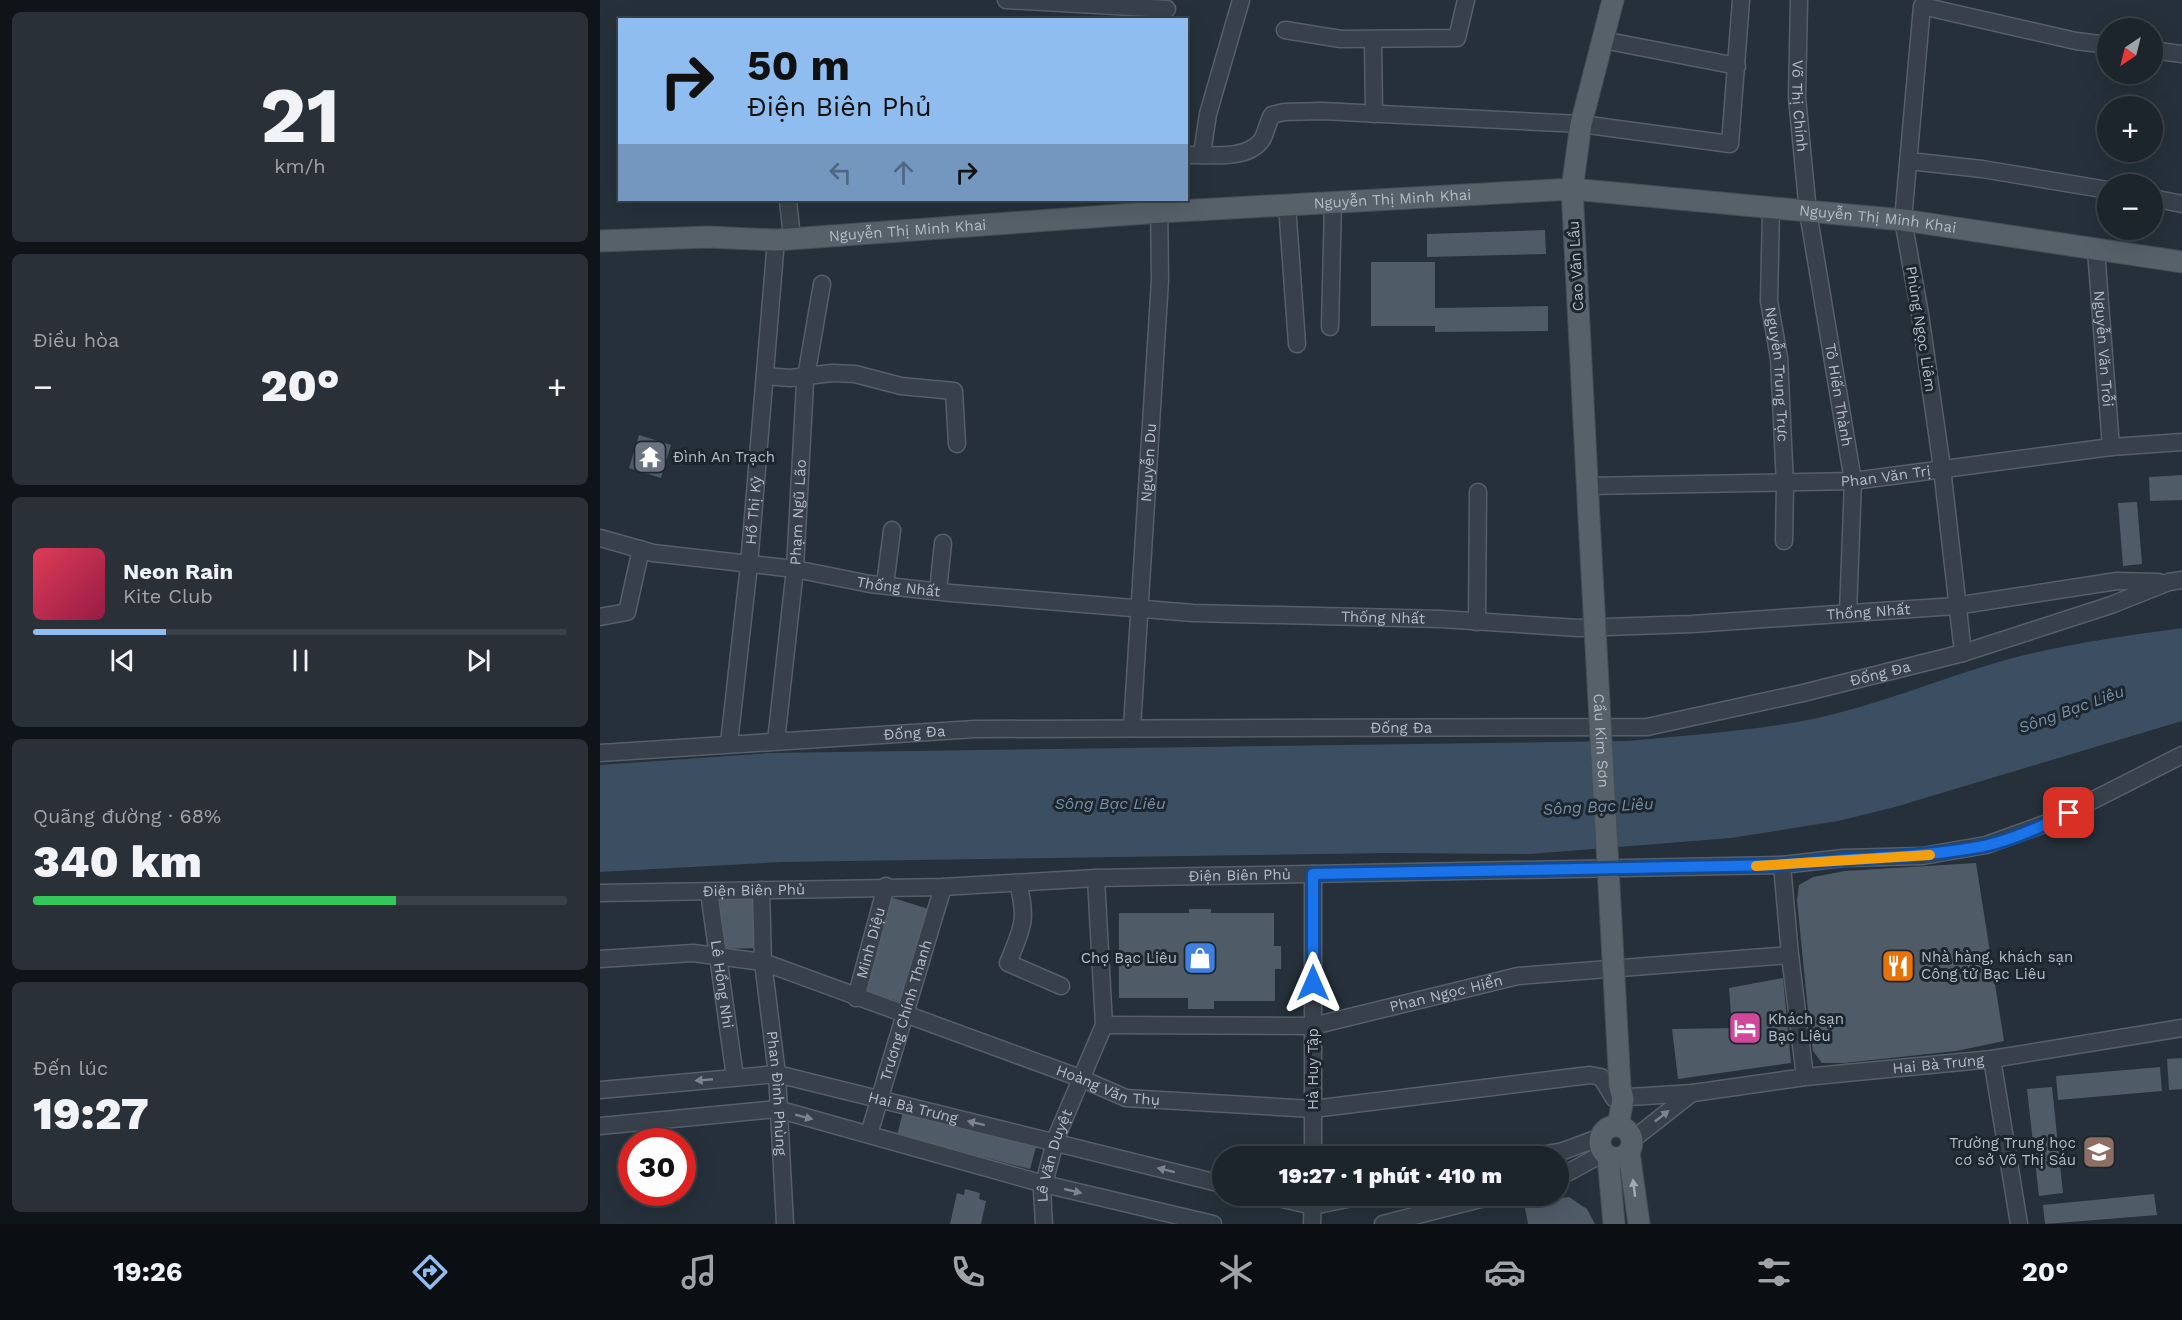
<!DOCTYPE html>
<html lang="vi">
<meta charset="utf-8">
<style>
:root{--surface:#1c242c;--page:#293038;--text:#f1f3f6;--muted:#a0a4a9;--line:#3a4148;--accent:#90bdef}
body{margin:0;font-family:"Work Sans",sans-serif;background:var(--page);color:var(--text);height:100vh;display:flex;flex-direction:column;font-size:22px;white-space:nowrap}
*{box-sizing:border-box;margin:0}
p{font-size:20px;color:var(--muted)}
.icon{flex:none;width:33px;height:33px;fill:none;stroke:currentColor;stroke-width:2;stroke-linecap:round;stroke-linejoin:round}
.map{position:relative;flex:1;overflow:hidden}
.sheet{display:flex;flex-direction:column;gap:12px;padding:12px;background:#0f1418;width:600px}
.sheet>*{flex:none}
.banner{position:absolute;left:18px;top:18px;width:570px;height:183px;border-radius:0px;box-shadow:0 6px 24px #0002,0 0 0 2px var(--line);background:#90bdef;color:#111;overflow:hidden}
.needle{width:39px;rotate:215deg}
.tools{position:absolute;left:1497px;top:18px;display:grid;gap:12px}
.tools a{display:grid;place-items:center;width:66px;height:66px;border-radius:50%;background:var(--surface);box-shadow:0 6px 24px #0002,0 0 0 2px var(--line);font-size:30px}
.speed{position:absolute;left:18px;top:1128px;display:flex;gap:12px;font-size:30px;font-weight:700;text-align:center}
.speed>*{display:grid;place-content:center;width:78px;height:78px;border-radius:50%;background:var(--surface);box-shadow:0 6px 24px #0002,0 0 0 2px var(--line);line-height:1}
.speed .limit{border:9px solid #d22;background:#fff;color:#111}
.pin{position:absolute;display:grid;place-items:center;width:51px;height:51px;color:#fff;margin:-26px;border-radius:12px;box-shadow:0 3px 9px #0006}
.me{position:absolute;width:66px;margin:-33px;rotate:0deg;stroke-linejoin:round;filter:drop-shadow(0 0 4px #0008)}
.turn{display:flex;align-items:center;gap:21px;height:126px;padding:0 30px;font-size:27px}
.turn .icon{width:78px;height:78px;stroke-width:2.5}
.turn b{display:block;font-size:42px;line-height:51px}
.lanes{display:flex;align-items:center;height:57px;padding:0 30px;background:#0003;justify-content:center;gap:30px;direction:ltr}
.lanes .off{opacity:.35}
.big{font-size:45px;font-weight:800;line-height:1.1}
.sheet .tile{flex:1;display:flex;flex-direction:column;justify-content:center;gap:9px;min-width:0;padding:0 21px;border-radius:9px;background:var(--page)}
.sheet .dial{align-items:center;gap:0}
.dial b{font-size:78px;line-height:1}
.song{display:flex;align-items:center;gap:18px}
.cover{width:72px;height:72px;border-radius:9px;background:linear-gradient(135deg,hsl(350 70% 55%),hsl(340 70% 35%))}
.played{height:6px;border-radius:3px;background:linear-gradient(90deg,var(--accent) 25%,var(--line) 25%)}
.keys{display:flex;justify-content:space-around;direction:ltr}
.heat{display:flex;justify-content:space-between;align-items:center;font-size:33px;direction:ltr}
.charge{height:9px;border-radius:4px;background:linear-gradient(90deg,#34c759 68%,var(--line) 0)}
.trip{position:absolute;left:612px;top:1146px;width:357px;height:60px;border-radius:30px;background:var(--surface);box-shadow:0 6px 24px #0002,0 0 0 2px var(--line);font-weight:800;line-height:60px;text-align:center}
.tab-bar{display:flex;height:96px;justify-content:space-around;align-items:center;background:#0b0e12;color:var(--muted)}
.tab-bar .icon{width:42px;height:42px}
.tab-bar .on{color:var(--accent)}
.tab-bar b{font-size:27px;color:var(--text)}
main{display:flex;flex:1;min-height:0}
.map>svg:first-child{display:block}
.water{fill:#3c4f62}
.building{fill:#505b68}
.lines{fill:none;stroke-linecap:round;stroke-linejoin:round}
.minor-casing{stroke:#565f68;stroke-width:19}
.major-casing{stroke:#444d56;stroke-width:23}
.minor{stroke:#38414b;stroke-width:16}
.major{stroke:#56616a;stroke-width:21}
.major-bridge-casing{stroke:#444d56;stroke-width:23;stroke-linecap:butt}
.major-bridge{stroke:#56616a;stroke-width:21}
.oneway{fill:#7c858f}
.oneway2{fill:#a1aab4}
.route-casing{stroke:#114b97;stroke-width:15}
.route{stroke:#1a73e8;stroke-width:10}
.slow{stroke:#f59e0b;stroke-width:10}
.labels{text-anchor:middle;stroke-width:6;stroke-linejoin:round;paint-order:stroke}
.street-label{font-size:15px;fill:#b4bcc6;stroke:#1d262f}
.poi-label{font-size:15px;fill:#b4bcc6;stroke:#1d262f;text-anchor:start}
.water-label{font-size:16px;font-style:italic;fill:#7790a7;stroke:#1d262f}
</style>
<main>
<section class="sheet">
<div class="tile dial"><b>21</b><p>km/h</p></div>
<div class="tile"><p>Điều hòa</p>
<div class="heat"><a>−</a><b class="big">20°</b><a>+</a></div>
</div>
<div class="tile">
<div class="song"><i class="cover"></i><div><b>Neon Rain</b><p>Kite Club</p></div></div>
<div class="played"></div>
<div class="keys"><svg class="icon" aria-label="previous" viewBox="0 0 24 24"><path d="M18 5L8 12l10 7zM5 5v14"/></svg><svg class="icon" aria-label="pause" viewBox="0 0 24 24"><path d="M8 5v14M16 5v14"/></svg><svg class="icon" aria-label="next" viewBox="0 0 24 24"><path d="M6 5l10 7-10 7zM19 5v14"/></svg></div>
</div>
<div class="tile"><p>Quãng đường · 68%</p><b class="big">340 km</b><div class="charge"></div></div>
<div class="tile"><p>Đến lúc</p><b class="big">19:27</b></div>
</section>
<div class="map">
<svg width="1582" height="1224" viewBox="0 0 1582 1224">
<rect width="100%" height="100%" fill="#25303a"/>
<path class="water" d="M1582,628V721L1295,807L1238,821L1131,838L930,854L787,853L181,862L0,872V765L170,753L1028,741C1090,735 1152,731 1213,719C1275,706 1334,681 1395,663C1456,645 1519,637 1582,628Z"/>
<g class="building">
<path d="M945,230L946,254L827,257V234Z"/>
<path d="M771,262H835V308L948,306V331L835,332V326H771Z"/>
<path d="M39,435L71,445L61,478L29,468Z"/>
<path d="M1582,475V500L1550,501L1549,477Z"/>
<path d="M1537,502L1542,564L1523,566L1518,503Z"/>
<path d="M1376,863L1404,1041L1356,1051L1244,1063H1222L1213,1051L1210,1031L1197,900L1199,885L1213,877L1245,871Z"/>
<path d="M290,897L332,910L304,1003L262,990Z"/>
<path d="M156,898L158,948L122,949L120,899Z"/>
<path d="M589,909H611V913H674V946H681V969H675V1001H614V1009H588V998H519V913H589Z"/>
<path d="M1183,978L1191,1063L1078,1079L1072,1029L1132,1028L1129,988Z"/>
<path d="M1582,1058V1089L1569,1090L1567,1059Z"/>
<path d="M1560,1067L1562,1091L1458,1100L1456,1076Z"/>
<path d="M1452,1087L1463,1193L1439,1196L1427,1089Z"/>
<path d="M303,1112L436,1147L430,1169L297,1135Z"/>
<path d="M365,1189L380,1193L379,1199L386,1201L381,1224H350L357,1193L364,1195Z"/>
<path d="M1554,1194L1557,1215L1445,1224L1443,1205Z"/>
<path d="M969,1197L987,1209L995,1224H928L924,1203Z"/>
</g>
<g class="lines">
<defs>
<g id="minor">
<path d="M406,0L567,9"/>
<path id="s1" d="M1199,0L1197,97L1208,212L1253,481L1248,613"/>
<path d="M685,30L741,39L857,38L866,0"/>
<path d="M773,40L774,114"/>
<path d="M1003,40L1137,66"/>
<path d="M1552,50L1582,54"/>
<path d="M602,154L608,114L641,0"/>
<path d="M586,155C608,154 645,161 661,141C666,135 667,123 672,115L684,112L722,111L981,124L1130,144L1141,0"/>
<path d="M1309,161L1382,169L1508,190"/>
<path d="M1552,198L1582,204"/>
<path d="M188,200L192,238"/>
<path d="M687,205L697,344"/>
<path id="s2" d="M1171,209L1169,301L1179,358L1185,485L1184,541"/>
<path id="s3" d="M1496,250L1511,447"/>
<path d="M730,327L733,202"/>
<path d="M165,376L190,378L232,373L255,374L301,386L354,391L357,444"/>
<path id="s4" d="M988,486L1253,481L1511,447L1582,442"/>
<path id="s5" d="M0,538L53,553L195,569L270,584L351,593L593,613L841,619L978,628L1092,624L1355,606L1517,581L1559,582"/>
<path d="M285,585L292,530"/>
<path d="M338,591L343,543"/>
<path d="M0,617L27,612L41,549"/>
<path d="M877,622L878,492"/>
<path d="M1363,653L1342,468L1320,314L1303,220L1322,6L1476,41L1508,45"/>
<path id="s6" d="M532,728L560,280L559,200"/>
<path id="s7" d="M176,741L195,569L205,383L222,284"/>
<path id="s8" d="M129,743L149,565L176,240"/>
<path id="s9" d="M0,753L375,729L1047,727L1203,693L1363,653L1511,605L1569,582L1582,580"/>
<path d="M1182,865L1190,955L1205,1077"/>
<path d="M418,883C428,921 422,928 408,963L461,986"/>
<path id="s10" d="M161,890L163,962L177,1074L185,1224"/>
<path id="s11" d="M109,892L135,1077"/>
<path id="s12" d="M0,893L343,887L496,878L1182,865L1243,858L1322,856L1386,845L1450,822L1582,755"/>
<path id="s13" d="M0,959L93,953L163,962L480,1078L526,1098L713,1109L990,1075L1001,1077L1014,1098L1093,1093L1205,1077L1392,1059L1582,1028"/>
<path id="s14" d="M256,998L286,886"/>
<path id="s15" d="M504,1025L713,1026L918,976L1190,955"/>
<path d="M1392,1059L1419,1224"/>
<path id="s16" d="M0,1090L177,1074L622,1184"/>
<path d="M0,1126L177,1109L444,1184L613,1224"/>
<path id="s17" d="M269,1134L343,887"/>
<path d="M1032,1140L1092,1093"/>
<path d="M713,1156V874"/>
<path d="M936,1156L963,1151L1001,1137"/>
<path d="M958,1178L1004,1153"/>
<path d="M670,1196L713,1206L762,1196"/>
<path id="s18" d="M444,1224L442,1191L456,1138L504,1025L496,878"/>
<path d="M712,1224L713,1196"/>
<path d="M783,1224L892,1196"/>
</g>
<g id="major">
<path id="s19" d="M0,241L108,237L176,240L561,212L972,189L1303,220L1582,262"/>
<path d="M990,537L972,189L981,124L1013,0"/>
<circle cx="1016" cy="1142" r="16"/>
<path d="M1018,1126L1023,1099L1020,1087"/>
<path d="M1029,1152L1039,1224"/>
<path d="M1008,1156L1014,1224"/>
</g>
</defs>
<use href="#minor" class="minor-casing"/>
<use href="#major" class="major-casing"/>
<use href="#minor" class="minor"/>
<use href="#major" class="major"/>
<defs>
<g id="major-bridge">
<path id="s20" d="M990,537L1020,1087"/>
</g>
</defs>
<use href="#major-bridge" class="major-bridge-casing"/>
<use href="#major-bridge" class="major-bridge"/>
</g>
<defs><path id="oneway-solid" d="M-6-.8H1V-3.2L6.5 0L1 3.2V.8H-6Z" transform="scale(1.5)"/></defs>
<g class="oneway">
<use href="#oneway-solid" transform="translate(104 1080) rotate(175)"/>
<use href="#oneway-solid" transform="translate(1062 1116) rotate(-38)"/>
<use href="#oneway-solid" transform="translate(204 1117) rotate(15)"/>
<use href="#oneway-solid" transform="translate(376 1123) rotate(-166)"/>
<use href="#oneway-solid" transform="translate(566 1170) rotate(-166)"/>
<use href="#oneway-solid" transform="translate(473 1191) rotate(13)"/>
</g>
<use class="oneway2" href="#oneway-solid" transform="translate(1034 1188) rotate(-97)"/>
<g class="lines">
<defs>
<path id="route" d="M713,983V874L1182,865C1249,857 1317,859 1384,846C1412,840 1443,826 1469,813"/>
</defs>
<use href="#route" class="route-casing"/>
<use href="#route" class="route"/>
<path class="slow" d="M1156,866L1330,855"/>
</g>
<defs>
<symbol id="temple-square" viewBox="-11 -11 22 22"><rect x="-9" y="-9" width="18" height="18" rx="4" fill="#6b7280" stroke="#1d262f"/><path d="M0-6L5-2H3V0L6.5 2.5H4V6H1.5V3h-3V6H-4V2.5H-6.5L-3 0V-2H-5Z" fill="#fff"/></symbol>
<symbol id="shop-square" viewBox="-11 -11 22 22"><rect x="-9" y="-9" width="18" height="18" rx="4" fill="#3f7fe0" stroke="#1d262f"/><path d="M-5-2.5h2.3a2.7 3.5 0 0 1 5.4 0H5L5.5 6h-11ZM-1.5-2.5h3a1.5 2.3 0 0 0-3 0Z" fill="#fff"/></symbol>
<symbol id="restaurant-square" viewBox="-11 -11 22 22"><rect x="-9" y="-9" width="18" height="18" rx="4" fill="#e8710a" stroke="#1d262f"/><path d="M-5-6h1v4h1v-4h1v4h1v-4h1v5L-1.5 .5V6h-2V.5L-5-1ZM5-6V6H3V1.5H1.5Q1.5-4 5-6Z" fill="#fff"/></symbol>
<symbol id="hotel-square" viewBox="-11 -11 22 22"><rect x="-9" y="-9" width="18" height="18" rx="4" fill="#d1479c" stroke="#1d262f"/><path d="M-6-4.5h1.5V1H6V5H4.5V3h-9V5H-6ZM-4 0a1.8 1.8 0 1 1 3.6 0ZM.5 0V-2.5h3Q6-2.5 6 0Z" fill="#fff"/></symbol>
<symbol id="school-square" viewBox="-11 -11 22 22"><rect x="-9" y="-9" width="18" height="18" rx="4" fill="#8d6e63" stroke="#1d262f"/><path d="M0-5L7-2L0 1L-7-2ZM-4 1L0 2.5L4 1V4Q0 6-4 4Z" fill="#fff"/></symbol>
</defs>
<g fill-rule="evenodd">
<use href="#temple-square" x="31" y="438" width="38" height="38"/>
<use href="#shop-square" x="581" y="939" width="38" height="38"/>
<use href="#restaurant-square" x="1279" y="947" width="38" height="38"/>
<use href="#hotel-square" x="1126" y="1009" width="38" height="38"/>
<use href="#school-square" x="1480" y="1133" width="38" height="38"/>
</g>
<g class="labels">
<g class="street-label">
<text dy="5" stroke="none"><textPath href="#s1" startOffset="106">Võ Thị Chính</textPath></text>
<text dy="5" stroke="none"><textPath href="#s19" startOffset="794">Nguyễn Thị Minh Khai</textPath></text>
<text dy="5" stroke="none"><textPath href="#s19" startOffset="1281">Nguyễn Thị Minh Khai</textPath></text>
<text dy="5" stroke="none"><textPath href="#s19" startOffset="308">Nguyễn Thị Minh Khai</textPath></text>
<text transform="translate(976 266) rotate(-93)" y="5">Cao Văn Lầu</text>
<text transform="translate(1321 329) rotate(81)" y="5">Phùng Ngọc Liêm</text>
<text dy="5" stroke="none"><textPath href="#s3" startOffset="99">Nguyễn Văn Trỗi</textPath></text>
<text dy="5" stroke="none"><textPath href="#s2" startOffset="166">Nguyễn Trung Trực</textPath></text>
<text dy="5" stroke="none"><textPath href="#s1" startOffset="398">Tô Hiến Thành</textPath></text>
<text dy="5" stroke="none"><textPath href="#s6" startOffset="266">Nguyễn Du</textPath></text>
<text dy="5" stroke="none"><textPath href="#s4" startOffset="298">Phan Văn Trị</textPath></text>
<text dy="5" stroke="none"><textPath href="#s8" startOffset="234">Hồ Thị Kỷ</textPath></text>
<text dy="5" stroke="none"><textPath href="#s7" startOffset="230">Phạm Ngũ Lão</textPath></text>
<text dy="5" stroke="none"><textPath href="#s5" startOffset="303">Thống Nhất</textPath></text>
<text dy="5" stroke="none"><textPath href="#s5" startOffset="1275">Thống Nhất</textPath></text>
<text dy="5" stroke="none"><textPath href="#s5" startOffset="789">Thống Nhất</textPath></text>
<text dy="5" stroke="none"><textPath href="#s9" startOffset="1287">Đống Đa</textPath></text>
<text dy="5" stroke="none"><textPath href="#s9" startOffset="802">Đống Đa</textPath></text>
<text dy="5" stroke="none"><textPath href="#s9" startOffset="315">Đống Đa</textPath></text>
<text dy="5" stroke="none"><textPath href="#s20" startOffset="204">Cầu Kim Sơn</textPath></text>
<text dy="5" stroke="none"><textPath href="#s12" startOffset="640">Điện Biên Phủ</textPath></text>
<text dy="5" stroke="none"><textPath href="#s12" startOffset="154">Điện Biên Phủ</textPath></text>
<text dy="5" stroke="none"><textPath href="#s14" startOffset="57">Minh Diệu</textPath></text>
<text dy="5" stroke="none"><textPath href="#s11" startOffset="93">Lê Hồng Nhi</textPath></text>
<text dy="5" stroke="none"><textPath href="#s15" startOffset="346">Phan Ngọc Hiển</textPath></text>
<text dy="5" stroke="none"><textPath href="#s17" startOffset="129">Trương Chính Thanh</textPath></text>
<text dy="5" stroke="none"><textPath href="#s13" startOffset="1380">Hai Bà Trưng</textPath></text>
<text transform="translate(713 1069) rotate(-90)" y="5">Hà Huy Tập</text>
<text dy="5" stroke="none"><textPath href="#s13" startOffset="531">Hoàng Văn Thụ</textPath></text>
<text dy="5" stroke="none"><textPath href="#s10" startOffset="204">Phan Đình Phùng</textPath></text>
<text dy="5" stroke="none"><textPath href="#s16" startOffset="318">Hai Bà Trưng</textPath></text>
<text dy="5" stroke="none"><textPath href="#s18" startOffset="70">Lê Văn Duyệt</textPath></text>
</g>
<g class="poi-label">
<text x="73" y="462">Đình An Trạch</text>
<text x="1321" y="962">Nhà hàng, khách sạn<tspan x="1321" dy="17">Công tử Bạc Liêu</tspan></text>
<text x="577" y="963" text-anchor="end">Chợ Bạc Liêu</text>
<text x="1168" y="1024">Khách sạn<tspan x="1168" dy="17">Bạc Liêu</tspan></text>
<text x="1476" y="1148" text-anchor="end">Trường Trung học<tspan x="1476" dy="17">cơ sở Võ Thị Sáu</tspan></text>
</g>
<g class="water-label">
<text transform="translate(1471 709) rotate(-20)" y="6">Sông Bạc Liêu</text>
<text x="510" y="809">Sông Bạc Liêu</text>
<text transform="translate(998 806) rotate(-3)" y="6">Sông Bạc Liêu</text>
</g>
</g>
</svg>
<div class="tools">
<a><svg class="needle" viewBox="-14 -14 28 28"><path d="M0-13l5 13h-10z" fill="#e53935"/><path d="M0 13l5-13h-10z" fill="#a0a4a9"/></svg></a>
<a>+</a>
<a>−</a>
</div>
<div class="speed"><div class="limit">30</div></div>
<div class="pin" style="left:1469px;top:813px;background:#d93025"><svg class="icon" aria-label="arrive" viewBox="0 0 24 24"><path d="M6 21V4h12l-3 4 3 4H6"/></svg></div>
<svg class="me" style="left:713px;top:983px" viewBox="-20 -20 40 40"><path d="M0-17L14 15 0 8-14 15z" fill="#1a73e8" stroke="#fff" stroke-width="4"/></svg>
<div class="trip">19:27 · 1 phút · 410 m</div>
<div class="banner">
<div class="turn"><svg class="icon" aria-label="right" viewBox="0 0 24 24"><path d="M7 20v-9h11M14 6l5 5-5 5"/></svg><div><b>50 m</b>Điện Biên Phủ</div></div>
<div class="lanes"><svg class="icon off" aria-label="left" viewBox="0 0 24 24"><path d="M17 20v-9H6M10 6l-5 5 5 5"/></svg><svg class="icon off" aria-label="ahead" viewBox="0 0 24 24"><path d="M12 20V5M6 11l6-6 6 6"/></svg><svg class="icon" aria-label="right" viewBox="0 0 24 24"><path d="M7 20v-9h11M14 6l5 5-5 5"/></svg></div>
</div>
</div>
</main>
<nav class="tab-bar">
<b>19:26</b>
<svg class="icon on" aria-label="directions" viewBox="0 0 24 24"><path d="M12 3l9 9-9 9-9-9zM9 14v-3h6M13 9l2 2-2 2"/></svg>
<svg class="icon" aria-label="music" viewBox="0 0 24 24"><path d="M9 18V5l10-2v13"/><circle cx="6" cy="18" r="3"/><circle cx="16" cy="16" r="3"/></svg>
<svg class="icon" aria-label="phone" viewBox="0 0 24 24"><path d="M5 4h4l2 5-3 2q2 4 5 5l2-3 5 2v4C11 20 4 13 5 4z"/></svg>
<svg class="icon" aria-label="climate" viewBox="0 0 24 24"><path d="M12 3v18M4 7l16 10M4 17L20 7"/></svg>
<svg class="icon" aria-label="car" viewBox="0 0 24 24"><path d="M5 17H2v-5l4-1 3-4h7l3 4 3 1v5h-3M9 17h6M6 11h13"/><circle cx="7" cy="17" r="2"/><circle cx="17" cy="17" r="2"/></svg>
<svg class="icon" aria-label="filters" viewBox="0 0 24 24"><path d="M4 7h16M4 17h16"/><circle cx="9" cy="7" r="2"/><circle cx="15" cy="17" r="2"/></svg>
<b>20°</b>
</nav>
